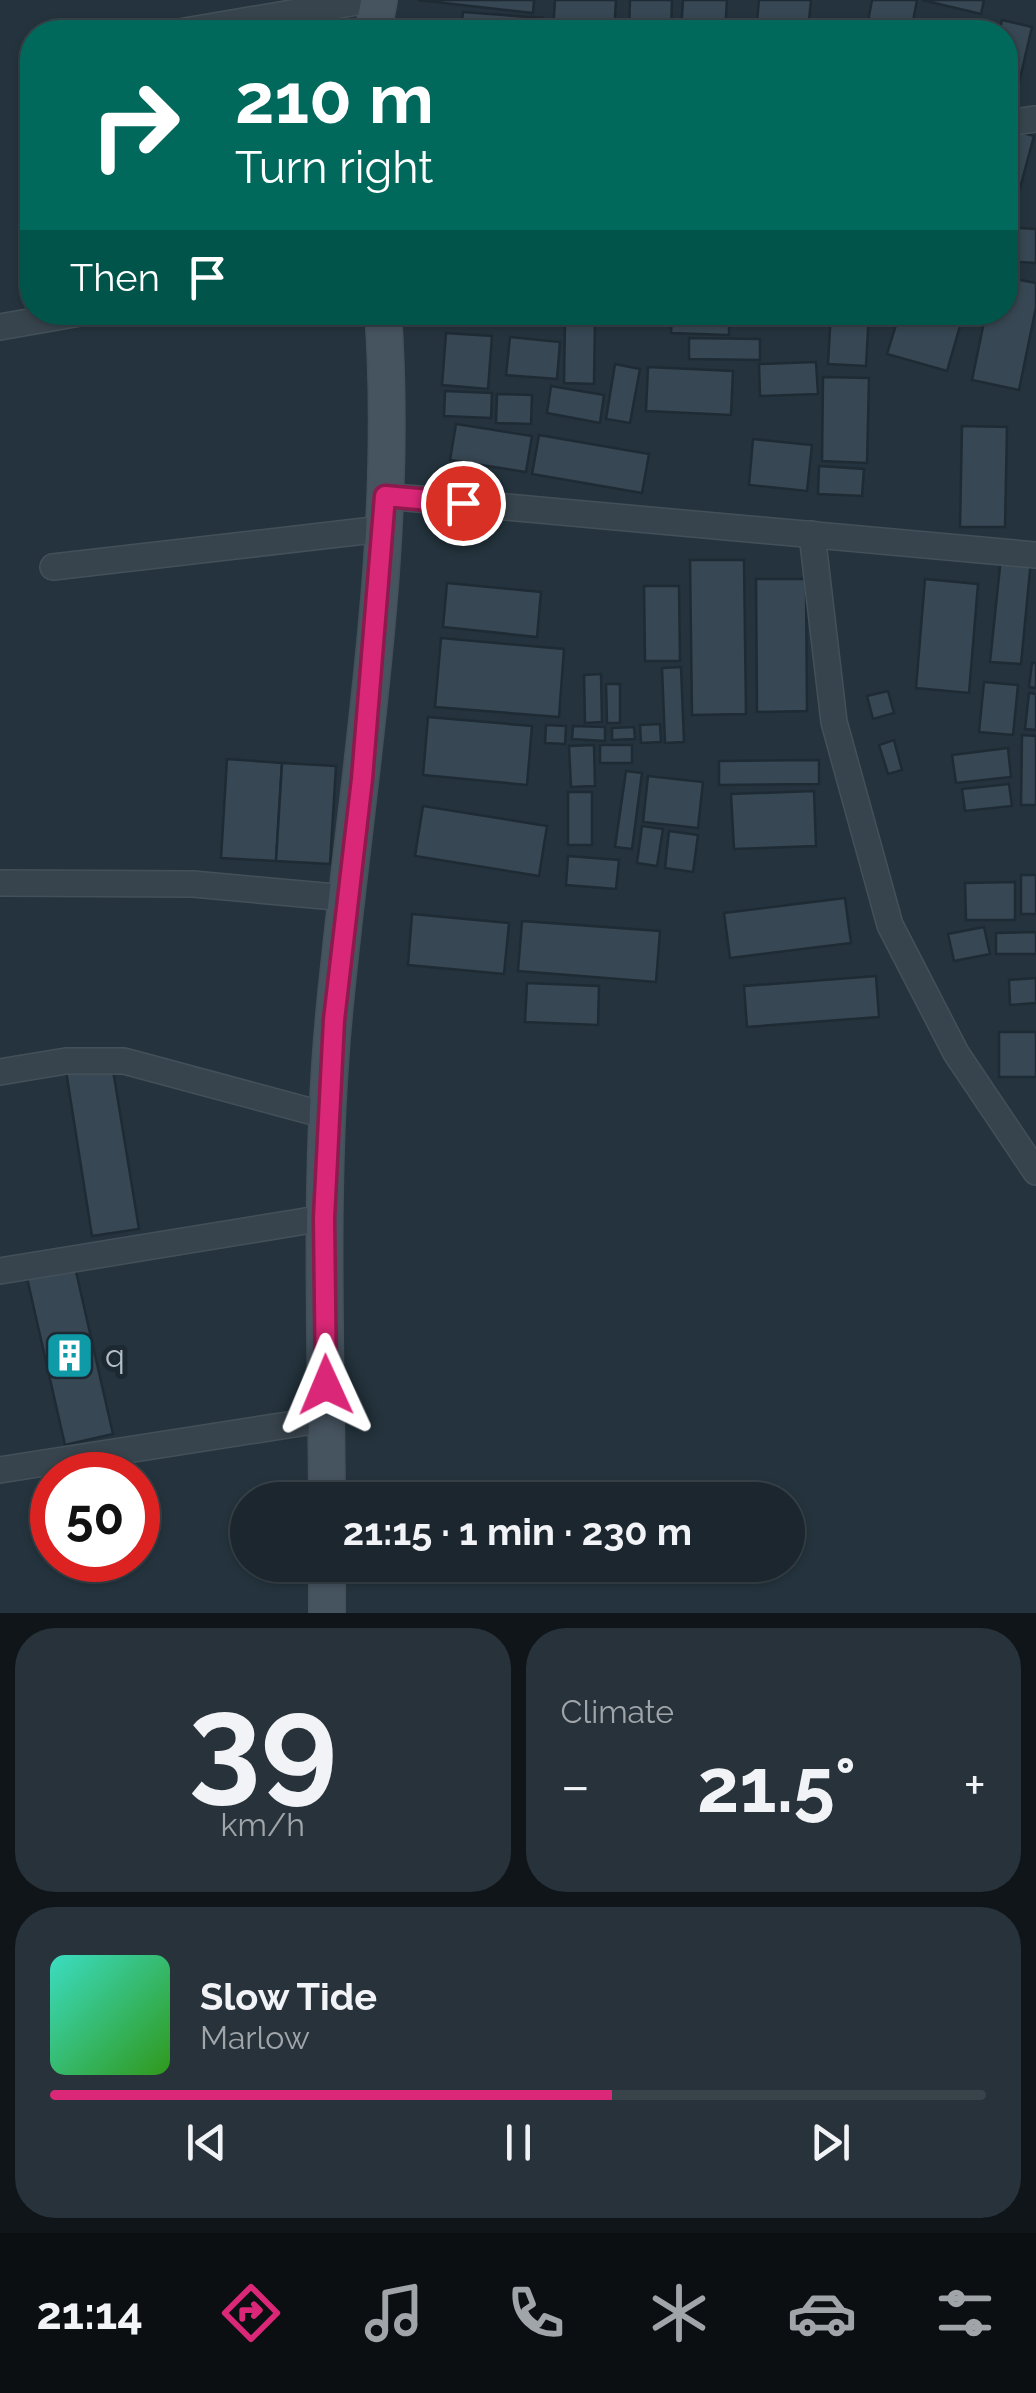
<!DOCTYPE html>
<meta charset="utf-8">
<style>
:root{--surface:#1b262e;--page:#28323a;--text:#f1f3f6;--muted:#a0a5aa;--line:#39434a;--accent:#db2777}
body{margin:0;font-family:Raleway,sans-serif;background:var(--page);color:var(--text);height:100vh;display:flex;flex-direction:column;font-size:38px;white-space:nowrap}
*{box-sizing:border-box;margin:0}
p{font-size:32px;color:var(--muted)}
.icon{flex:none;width:55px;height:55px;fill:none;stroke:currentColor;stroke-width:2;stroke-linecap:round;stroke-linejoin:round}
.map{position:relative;height:1613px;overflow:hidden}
.details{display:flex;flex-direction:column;gap:15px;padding:15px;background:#0f1519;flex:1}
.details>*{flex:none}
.top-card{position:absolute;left:20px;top:20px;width:998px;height:305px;border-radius:40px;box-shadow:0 2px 8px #0004,0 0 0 2px var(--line);background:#00695c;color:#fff;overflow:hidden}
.speed{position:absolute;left:30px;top:1452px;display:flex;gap:20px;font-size:50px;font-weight:700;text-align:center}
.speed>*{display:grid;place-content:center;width:130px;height:130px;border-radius:50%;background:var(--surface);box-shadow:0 2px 8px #0004,0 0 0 2px var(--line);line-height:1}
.speed .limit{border:15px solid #d22;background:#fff;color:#111}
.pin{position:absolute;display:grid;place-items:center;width:85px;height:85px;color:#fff;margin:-42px;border:5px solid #fff;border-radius:50%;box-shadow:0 2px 10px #0007}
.me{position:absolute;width:110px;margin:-55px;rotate:359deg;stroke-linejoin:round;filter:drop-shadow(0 0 8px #0008)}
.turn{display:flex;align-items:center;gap:35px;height:210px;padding:0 50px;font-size:45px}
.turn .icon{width:130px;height:130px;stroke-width:2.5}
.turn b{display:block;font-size:70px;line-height:85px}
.then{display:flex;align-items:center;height:95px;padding:0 50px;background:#0003;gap:20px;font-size:38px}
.big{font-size:75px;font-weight:700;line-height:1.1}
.details .tile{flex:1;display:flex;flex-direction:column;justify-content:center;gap:15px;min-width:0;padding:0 35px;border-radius:40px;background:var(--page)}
.details .dial{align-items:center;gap:0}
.dial b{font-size:130px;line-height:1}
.song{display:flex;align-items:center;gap:30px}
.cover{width:120px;height:120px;border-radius:15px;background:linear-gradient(135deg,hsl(170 70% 55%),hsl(110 70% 35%))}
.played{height:10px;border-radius:5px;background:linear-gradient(90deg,var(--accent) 60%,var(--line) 60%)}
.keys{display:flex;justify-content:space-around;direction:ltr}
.heat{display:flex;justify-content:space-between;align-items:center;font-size:55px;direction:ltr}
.details .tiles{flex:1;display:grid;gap:15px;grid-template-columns:1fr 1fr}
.tile:last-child{grid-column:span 2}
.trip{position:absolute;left:230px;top:1482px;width:575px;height:100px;border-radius:50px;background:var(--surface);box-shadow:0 2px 8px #0004,0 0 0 2px var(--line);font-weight:700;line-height:100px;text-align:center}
.tabs{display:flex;height:160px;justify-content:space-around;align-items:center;background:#0b0f12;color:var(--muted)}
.tabs .icon{width:70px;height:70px}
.tabs .selected{color:var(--accent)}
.tabs b{font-size:45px;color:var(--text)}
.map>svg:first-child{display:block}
.building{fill:#374753;stroke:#1f2b34;stroke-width:2.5}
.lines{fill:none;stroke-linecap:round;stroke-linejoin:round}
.minor-casing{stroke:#445059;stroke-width:28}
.secondary-casing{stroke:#445059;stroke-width:38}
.minor{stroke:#38444d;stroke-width:25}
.secondary{stroke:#465460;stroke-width:35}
.route-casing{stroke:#8e194d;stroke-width:25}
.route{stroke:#db2777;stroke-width:18}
.labels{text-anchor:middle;stroke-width:10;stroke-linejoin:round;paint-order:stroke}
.poi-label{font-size:32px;fill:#b4bfc8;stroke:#1d2932;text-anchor:start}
</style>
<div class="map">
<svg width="1036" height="1613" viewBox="0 0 1036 1613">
<rect width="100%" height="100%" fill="#24333d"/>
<g class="building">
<path d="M418,0H534L533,13Z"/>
<path d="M555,0H616L614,32H553Z"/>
<path d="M630,0H672L671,32H629Z"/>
<path d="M683,0H727L725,32H681Z"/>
<path d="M759,0H811L808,32H756Z"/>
<path d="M872,0H917L911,32H866Z"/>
<path d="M922,0H984L981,14Z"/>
<path d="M463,12L543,18L542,32H461Z"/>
<path d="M1002,20L1032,27L1018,87L1005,84V32H999Z"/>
<path d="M1005,128L1034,136L1013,214L1005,212Z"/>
<path d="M1005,227L1036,229V263L1005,261Z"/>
<path d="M1005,277L1036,283V307L1019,390L972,380L986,312H1005Z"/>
<path d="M672,312H729V335L671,333Z"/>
<path d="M754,312H816V319L754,320Z"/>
<path d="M831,312H869L866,366L828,364Z"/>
<path d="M900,312H964L947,371L887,354Z"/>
<path d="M565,320L595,321L594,384L564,383Z"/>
<path d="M446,333L492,336L488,389L442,385Z"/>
<path d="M510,337L560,342L557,379L506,375Z"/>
<path d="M689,338L760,339V360L689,359Z"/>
<path d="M816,362L818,394L760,396L759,364Z"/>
<path d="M615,364L640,369L630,423L606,419Z"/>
<path d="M648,367L733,371L731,415L646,411Z"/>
<path d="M823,377L869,378L867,463L822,461Z"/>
<path d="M551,386L604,395L600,423L547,413Z"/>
<path d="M445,391L492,393L491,418L444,416Z"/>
<path d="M497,394L532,395L531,424L496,423Z"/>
<path d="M456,424L532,436L526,472L450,460Z"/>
<path d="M962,426L1007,427L1005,527H960Z"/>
<path d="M539,435L649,454L642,493L532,474Z"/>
<path d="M753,439L812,445L807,491L749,485Z"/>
<path d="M819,466L864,469L862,496L818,494Z"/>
<path d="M1001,557L1031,560L1021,664L990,662Z"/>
<path d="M690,560H744L746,714L692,715Z"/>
<path d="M756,579H806L807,711L757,712Z"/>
<path d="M925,579L978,584L969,693L916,688Z"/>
<path d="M447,583L541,592L537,637L443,627Z"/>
<path d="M644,586H679L680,661H645Z"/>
<path d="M441,638L564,649L559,717L435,707Z"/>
<path d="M1032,663H1036V688L1029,687Z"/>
<path d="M681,667L684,742L665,743L662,668Z"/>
<path d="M601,674L602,722L585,723L584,675Z"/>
<path d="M984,682L1018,685L1013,735L979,732Z"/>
<path d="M606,684H620V723H607Z"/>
<path d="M888,691L894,713L873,719L867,696Z"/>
<path d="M1029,693L1036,694V730L1025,729Z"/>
<path d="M428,717L532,726L527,785L423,775Z"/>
<path d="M660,724L661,742L641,743L640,725Z"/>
<path d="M546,725L566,726L565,744L545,743Z"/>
<path d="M573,726L605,727V741L572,739Z"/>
<path d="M634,727L635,739L612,740V728Z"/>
<path d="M1022,735L1036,736V805H1021Z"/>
<path d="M894,740L902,770L888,774L879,745Z"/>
<path d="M594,745L595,786L571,787L569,746Z"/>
<rect x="600" y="745" width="32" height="18"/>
<path d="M1008,748L1011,777L956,783L952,755Z"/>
<path d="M227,759L282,763L276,861L221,858Z"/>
<path d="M819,760V784L719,785V761Z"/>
<path d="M282,763L336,766L330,864L276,861Z"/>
<path d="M626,771L642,773L632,849L615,847Z"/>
<path d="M648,776L703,782L698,828L643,822Z"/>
<path d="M1009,784L1012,806L965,811L962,789Z"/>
<path d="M814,791L816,846L734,849L731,794Z"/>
<rect x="568" y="792" width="24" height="53"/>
<path d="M423,806L547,826L539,876L415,856Z"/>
<path d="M642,826L663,829L657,866L637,863Z"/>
<path d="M669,831L698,835L693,872L665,868Z"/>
<path d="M568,856L619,860L616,889L566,885Z"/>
<rect x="1021" y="875" width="15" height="39"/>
<path d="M1015,882V920H966L965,883Z"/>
<path d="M845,898L851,943L730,958L724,913Z"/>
<path d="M412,914L509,923L504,974L408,965Z"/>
<path d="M522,921L660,931L656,982L518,971Z"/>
<path d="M984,927L990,954L954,961L948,934Z"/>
<path d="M1036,932V954H996V933Z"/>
<path d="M876,976L879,1017L747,1027L744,986Z"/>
<path d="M1036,978V1003L1010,1005L1009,980Z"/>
<path d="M527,983L599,986L598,1025L525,1022Z"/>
<rect x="999" y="1032" width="37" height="45"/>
<path d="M112,1064L139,1229L92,1236L66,1071Z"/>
<path d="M75,1267L113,1434L65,1445L27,1278Z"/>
</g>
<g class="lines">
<defs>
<g id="minor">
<path d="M179,32L369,0"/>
<path d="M1005,123L1036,119"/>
<path d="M0,327L86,312"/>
<path d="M385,496L1036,555"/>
<path d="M812,534L834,722L890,925L956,1053L1036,1172"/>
<path d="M53,567L382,529"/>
<path d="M0,883L193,884L346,898"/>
<path d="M0,1072L66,1061H124L328,1116"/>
<path d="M0,1271L324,1218"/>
<path d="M0,1470L326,1419"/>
</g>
<g id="secondary">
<path d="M373,32L379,0"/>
<path d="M327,1500C326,1338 319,1176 334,1015C356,782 400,547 383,312"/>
<path d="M327,1565V1613"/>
</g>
</defs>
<use href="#minor" class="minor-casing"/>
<use href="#secondary" class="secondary-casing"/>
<use href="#minor" class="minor"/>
<use href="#secondary" class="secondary"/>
</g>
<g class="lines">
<defs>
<path id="route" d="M326,1385L324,1218L334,1020L362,779L385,496L463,503"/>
</defs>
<use href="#route" class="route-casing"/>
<use href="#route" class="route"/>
</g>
<defs>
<symbol id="building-square" viewBox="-11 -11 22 22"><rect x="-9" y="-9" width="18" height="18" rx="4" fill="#0f9aa8" stroke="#1d2932"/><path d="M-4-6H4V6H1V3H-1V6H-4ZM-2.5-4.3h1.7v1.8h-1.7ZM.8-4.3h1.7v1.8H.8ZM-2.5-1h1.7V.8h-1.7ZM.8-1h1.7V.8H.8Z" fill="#fff"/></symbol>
</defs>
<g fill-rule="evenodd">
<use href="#building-square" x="42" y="1328" width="55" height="55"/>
</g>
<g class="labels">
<g class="poi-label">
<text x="105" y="1367">q</text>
</g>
</g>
</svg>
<div class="speed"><div class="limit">50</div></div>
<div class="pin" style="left:463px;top:503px;background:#d93025"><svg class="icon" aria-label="arrive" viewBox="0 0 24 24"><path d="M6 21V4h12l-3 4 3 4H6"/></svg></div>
<svg class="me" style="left:326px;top:1385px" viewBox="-20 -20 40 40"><path d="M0-17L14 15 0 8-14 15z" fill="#db2777" stroke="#fff" stroke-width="4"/></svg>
<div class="trip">21:15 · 1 min · 230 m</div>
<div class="top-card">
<div class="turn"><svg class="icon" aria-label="right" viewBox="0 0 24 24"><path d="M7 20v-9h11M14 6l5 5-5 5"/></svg><div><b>210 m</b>Turn right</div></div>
<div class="then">Then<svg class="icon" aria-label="arrive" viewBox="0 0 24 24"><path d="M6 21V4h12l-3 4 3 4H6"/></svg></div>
</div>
</div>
<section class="details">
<div class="tiles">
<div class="tile dial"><b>39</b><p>km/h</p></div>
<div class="tile"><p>Climate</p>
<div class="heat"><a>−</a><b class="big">21.5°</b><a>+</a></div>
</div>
<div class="tile">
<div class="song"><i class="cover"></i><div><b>Slow Tide</b><p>Marlow</p></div></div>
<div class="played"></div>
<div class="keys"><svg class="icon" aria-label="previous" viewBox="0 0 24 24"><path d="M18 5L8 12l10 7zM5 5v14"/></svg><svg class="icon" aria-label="pause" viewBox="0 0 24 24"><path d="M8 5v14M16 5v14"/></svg><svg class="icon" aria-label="next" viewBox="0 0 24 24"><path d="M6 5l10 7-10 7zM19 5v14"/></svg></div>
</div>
</div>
</section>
<nav class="tabs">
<b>21:14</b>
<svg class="icon selected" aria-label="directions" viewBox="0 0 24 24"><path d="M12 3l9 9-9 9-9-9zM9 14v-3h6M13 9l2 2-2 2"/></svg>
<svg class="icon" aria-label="music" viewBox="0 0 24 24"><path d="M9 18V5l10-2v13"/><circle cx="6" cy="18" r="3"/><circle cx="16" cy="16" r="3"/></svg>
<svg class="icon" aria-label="phone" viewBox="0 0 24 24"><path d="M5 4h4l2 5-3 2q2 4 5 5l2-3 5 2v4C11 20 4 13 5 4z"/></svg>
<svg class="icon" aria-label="climate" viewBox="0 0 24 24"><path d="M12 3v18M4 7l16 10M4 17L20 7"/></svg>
<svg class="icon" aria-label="car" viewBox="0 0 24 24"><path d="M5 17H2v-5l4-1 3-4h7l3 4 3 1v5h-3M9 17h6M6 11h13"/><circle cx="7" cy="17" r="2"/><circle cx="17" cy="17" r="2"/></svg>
<svg class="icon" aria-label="filters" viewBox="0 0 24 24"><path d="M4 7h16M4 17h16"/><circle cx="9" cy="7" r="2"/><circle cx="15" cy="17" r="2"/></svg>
</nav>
